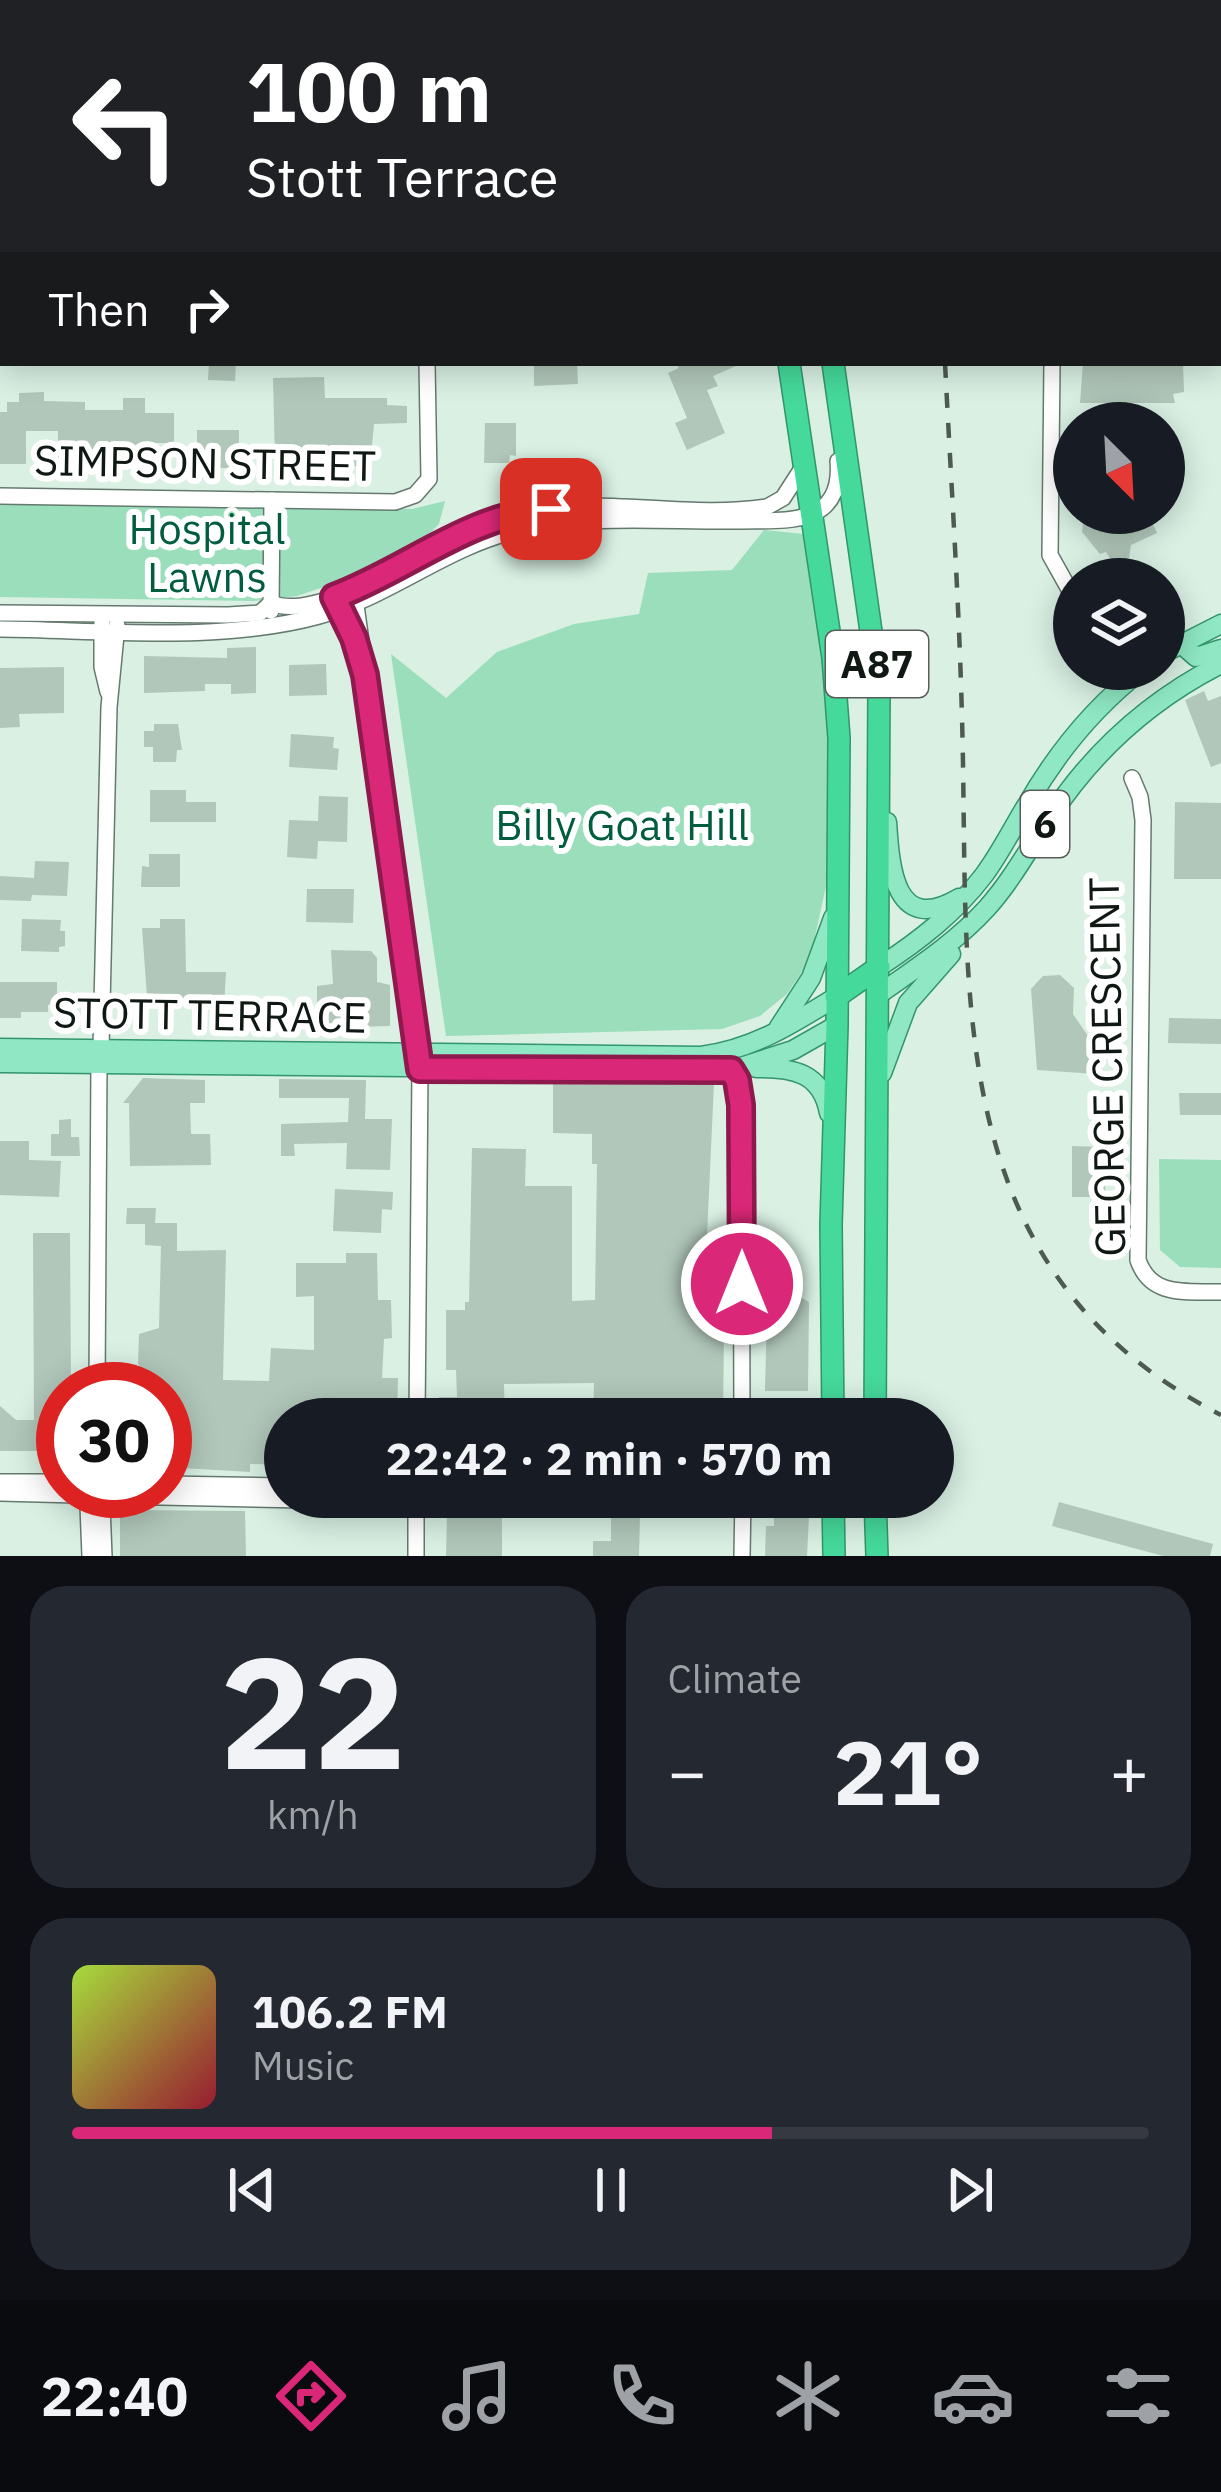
<!DOCTYPE html>
<meta charset="utf-8">
<style>
:root{--surface:#171b24;--page:#242831;--text:#f1f3f6;--muted:#9ea1a6;--line:#363941;--accent:#db2777}
body{margin:0;font-family:"IBM Plex Sans",sans-serif;background:var(--page);color:var(--text);height:100vh;display:flex;flex-direction:column;font-size:45px;white-space:nowrap}
*{box-sizing:border-box;margin:0}
p{font-size:39px;color:var(--muted)}
.icon{flex:none;width:66px;height:66px;fill:none;stroke:currentColor;stroke-width:2;stroke-linecap:round;stroke-linejoin:round}
.map{position:relative;height:1556px;overflow:hidden}
.details{display:flex;flex-direction:column;gap:30px;padding:30px;background:#0d0f14;flex:1}
.details>*{flex:none}
.guide{position:absolute;left:0px;top:0px;width:1221px;height:366px;box-shadow:0 6px 30px #0003;background:#202124;color:#fff;overflow:hidden}
.needle{width:78px;rotate:156deg}
.controls{position:absolute;left:1053px;top:402px;display:grid;gap:24px}
.controls a{display:grid;place-items:center;width:132px;height:132px;border-radius:50%;background:var(--surface);box-shadow:0 6px 30px #0003;font-size:60px}
.speed{position:absolute;left:36px;top:1362px;display:flex;gap:24px;font-size:60px;font-weight:700;text-align:center}
.speed>*{display:grid;place-content:center;width:156px;height:156px;border-radius:50%;background:var(--surface);box-shadow:0 6px 30px #0003;line-height:1}
.speed .limit{border:18px solid #d22;background:#fff;color:#111}
.pin{position:absolute;display:grid;place-items:center;width:102px;height:102px;color:#fff;margin:-51px;border-radius:24px;box-shadow:0 6px 18px #0006}
.me{position:absolute;width:132px;margin:-66px;rotate:0deg;stroke-linejoin:round;filter:drop-shadow(0 0 9px #0008)}
.turn{display:flex;align-items:center;gap:42px;height:252px;padding:0 48px;font-size:54px}
.turn .icon{width:156px;height:156px;stroke-width:2.5}
.turn b{display:block;font-size:84px;line-height:102px}
.then{display:flex;align-items:center;height:114px;padding:0 48px;background:#0003;gap:24px;font-size:45px}
.big{font-size:90px;font-weight:700;line-height:1.1}
.details .widget{flex:1;display:flex;flex-direction:column;justify-content:center;gap:18px;min-width:0;padding:0 42px;border-radius:36px;background:var(--page)}
.details .dial{align-items:center;gap:0}
.dial b{font-size:156px;line-height:1}
.song{display:flex;align-items:center;gap:36px}
.cover{width:144px;height:144px;border-radius:18px;background:linear-gradient(135deg,hsl(80 70% 55%),hsl(350 70% 35%))}
.played{height:12px;border-radius:6px;background:linear-gradient(90deg,var(--accent) 65%,var(--line) 65%)}
.keys{display:flex;justify-content:space-around;direction:ltr}
.heat{display:flex;justify-content:space-between;align-items:center;font-size:66px;direction:ltr}
.details .tiles{flex:1;display:grid;gap:30px;grid-template-columns:1fr 1fr}
.widget:last-child{grid-column:span 2}
.trip{position:absolute;left:264px;top:1398px;width:690px;height:120px;border-radius:60px;background:var(--surface);box-shadow:0 6px 30px #0003;font-weight:700;line-height:120px;text-align:center}
.tabs{display:flex;height:192px;justify-content:space-around;align-items:center;background:#090b0e;color:var(--muted)}
.tabs .icon{width:84px;height:84px}
.tabs .active{color:var(--accent)}
.tabs b{font-size:54px;color:var(--text)}
.map>svg:first-child{display:block}
.green{fill:#9bdebb}
.building{fill:#b1c7ba}
.lines{fill:none;stroke-linecap:round;stroke-linejoin:round}
.minor-casing{stroke:#657a6f;stroke-width:18}
.major-casing{stroke:#32956b;stroke-width:21}
.highway-casing{stroke:#32956b;stroke-width:24}
.minor{stroke:#fff;stroke-width:15}
.major{stroke:#8fe8c3;stroke-width:18}
.highway{stroke:#45d99b;stroke-width:21}
.rail{stroke:#4d5a52;stroke-width:4.5;stroke-dasharray:15 15;stroke-linecap:butt}
.route-casing{stroke:#8e194d;stroke-width:30}
.route{stroke:#db2777;stroke-width:21}
.labels{text-anchor:middle;stroke-width:12;stroke-linejoin:round;paint-order:stroke}
.shield{fill:#fff;stroke:#585d5a;stroke-width:3}
.shield-label{font-size:39px;font-weight:bold;fill:#101813}
.street-label{font-size:42px;fill:#101813;stroke:#fff}
.park-label{font-size:42px;fill:#015d3d;stroke:#fff}
</style>
<div class="map">
<svg width="1221" height="1556" viewBox="0 0 1221 1556">
<rect width="100%" height="100%" fill="#d9f0e3"/>
<g class="green">
<path d="M445,501L439,524L429,534L356,576L297,596L253,601L0,597V502L412,509Z"/>
<path d="M764,530L804,534L834,713L826,886L810,960L787,994L760,1016L722,1029L446,1036L391,654L446,698L497,652L574,624L639,614L648,573L732,570Z"/>
<path d="M1159,1159L1221,1160V1268L1180,1267L1160,1250Z"/>
</g>
<g class="building">
<path d="M209,363H236L235,381L208,380Z"/>
<path d="M534,363H577L578,384L534,386Z"/>
<path d="M676,363H743L713,376L718,386L707,390L725,433L687,450L675,423L687,418L668,373L679,368Z"/>
<path d="M1083,363H1183L1184,392L1173,394L1175,403H1080Z"/>
<path d="M324,377L325,398H387V405L407,406V423L374,424L370,467L275,462L273,378Z"/>
<path d="M44,392V401L85,402V410H123V398H145V413H174V443H143V468L58,470V431H26V464H0V412H7V402H19V393Z"/>
<path d="M485,423H516V456L510,455L509,463H484Z"/>
<rect x="197" y="430" width="42" height="38"/>
<path d="M1084,513L1093,523H1103L1126,513H1148L1157,533L1131,545L1129,558L1114,565L1106,552L1100,554L1082,532Z"/>
<path d="M256,647V693L231,694V684H205V691L144,693V656L227,658V648Z"/>
<path d="M326,664L327,695L289,696V665Z"/>
<path d="M64,667V713L19,714L20,727L0,728V668Z"/>
<path d="M1204,691L1208,701L1221,696V763L1211,767L1185,700Z"/>
<path d="M154,724H178L182,750H177L176,762H153V747H144V731H154Z"/>
<path d="M291,734L334,737L333,748L339,749L337,770L289,767Z"/>
<path d="M150,790H186V802H216V822H150Z"/>
<path d="M319,796L348,797L347,842L318,841L317,859L287,857L289,820L318,821Z"/>
<path d="M1175,802L1221,803V879H1174Z"/>
<path d="M149,854H180V887H141L142,866L149,867Z"/>
<path d="M35,861L69,862L67,896L32,895L31,901L0,900V876L34,878Z"/>
<path d="M307,889H354L353,923L306,922Z"/>
<path d="M22,919L61,920L60,931H65V946L59,947V952L21,951Z"/>
<path d="M160,919H185L186,972H226L224,1006L154,1004L147,996L142,928H160Z"/>
<path d="M331,950L371,951L377,958V982L390,985V1026L317,1028V986L333,984Z"/>
<path d="M1060,975L1074,988L1073,1014L1097,1049L1096,1074L1037,1070L1031,989L1043,976Z"/>
<path d="M0,982H57V1003L48,1005V1012H21V1018H0Z"/>
<path d="M1169,1018L1221,1019V1044L1168,1043Z"/>
<path d="M143,1078L205,1080V1103H190L191,1134H210L211,1165L130,1166L129,1103H123Z"/>
<path d="M279,1079L366,1080L365,1119H392L390,1170L346,1169L347,1143L294,1144L295,1156H281V1124L348,1122L349,1098H279Z"/>
<path d="M553,1082L714,1083L707,1236L725,1237L723,1419H593L594,1383L504,1384L505,1419H439V1397H457L456,1370H446V1310H465V1302H469L472,1148L526,1149L525,1186H572V1301L595,1300L597,1164H592V1134L553,1133Z"/>
<path d="M1179,1093H1221V1115H1180Z"/>
<path d="M71,1119V1137H79L80,1156H51V1134H59V1120Z"/>
<path d="M0,1141H29V1160L61,1161L59,1197L0,1195Z"/>
<path d="M1072,1146L1106,1147L1105,1197H1072Z"/>
<path d="M335,1189L393,1192L392,1210L382,1209L381,1233L333,1231Z"/>
<path d="M127,1208H156L155,1223H177V1251L226,1250L223,1380L269,1381L271,1348L314,1350V1296L296,1297V1263H346V1253H377L378,1300H391L392,1338L384,1339L382,1378H398L397,1419H285V1465L250,1464V1472L165,1467V1389H153L138,1364L139,1334L159,1328L161,1246L145,1245V1224H126Z"/>
<path d="M33,1233H70L71,1389H63V1451H0V1406L16,1420H34Z"/>
<path d="M782,1267V1287L809,1302L808,1391H765L768,1268Z"/>
<path d="M773,1497H810L807,1556H765L766,1526H774Z"/>
<path d="M1059,1502L1213,1544L1210,1556H1163L1052,1526Z"/>
<path d="M125,1510L245,1511L246,1556H120V1518Z"/>
<path d="M447,1512L502,1513V1556H446Z"/>
<path d="M611,1517H640L639,1556H593V1541H611Z"/>
</g>
<g class="lines">
<defs>
<g id="minor">
<path d="M539,3V0"/>
<path d="M1056,3V0"/>
<path d="M1052,363L1050,555L1074,598"/>
<path d="M0,496L395,502L415,495L429,479L427,363"/>
<path d="M355,598L418,1054"/>
<path d="M271,611L272,500"/>
<path d="M0,613L228,615L260,613L271,603C324,625 436,539 491,520C578,489 677,521 767,507L783,498L803,467"/>
<path d="M102,621V667L108,692"/>
<path d="M0,629C102,630 220,643 319,616C390,597 448,545 520,530C590,514 668,522 739,521C761,520 791,523 812,514C834,505 840,483 838,461"/>
<path d="M1132,778L1140,797L1143,820L1138,1260C1151,1298 1187,1291 1221,1292"/>
<path d="M101,1048L109,707L117,625"/>
<path d="M731,1070L737,1080L741,1105L742,1419"/>
<path d="M97,1389L99,1063"/>
<path d="M417,1419L420,1069"/>
<path d="M0,1482H63"/>
<path d="M165,1484L285,1486"/>
<path d="M0,1493L77,1495"/>
<path d="M114,1496L401,1502"/>
<path d="M400,1497L405,1506L416,1511L427,1507L434,1497"/>
<path d="M88,1506L90,1556"/>
<path d="M102,1506L104,1556"/>
<path d="M416,1556V1511"/>
<path d="M742,1556L743,1497"/>
</g>
<g id="major">
<path d="M1180,643L1196,657L1221,649"/>
<path d="M1164,653L1221,624"/>
<path d="M887,822C890,867 894,936 959,898"/>
<path d="M879,967C919,941 955,913 984,875C1001,852 1013,827 1028,803C1058,751 1095,706 1143,669"/>
<path d="M878,995C916,968 955,943 987,908C1012,880 1029,848 1050,817C1094,750 1150,700 1221,664"/>
<path d="M779,1027L811,978L833,918"/>
<path d="M0,1048L701,1056C754,1049 792,1024 836,997"/>
<path d="M0,1063L731,1070L793,1050L837,1025"/>
<path d="M756,1068C793,1067 822,1073 829,1113"/>
<path d="M882,1073L908,1003L951,954"/>
</g>
<g id="highway">
<path d="M751,3V0"/>
<path d="M792,3V0"/>
<path d="M789,363L833,658L839,738L837,1025L831,1225L833,1419"/>
<path d="M833,363L879,688L875,1419"/>
<path d="M836,997L879,967"/>
<path d="M833,1497L834,1556"/>
<path d="M875,1497L877,1556"/>
</g>
</defs>
<use href="#minor" class="minor-casing"/>
<use href="#major" class="major-casing"/>
<use href="#highway" class="highway-casing"/>
<use href="#minor" class="minor"/>
<use href="#major" class="major"/>
<use href="#highway" class="highway"/>
<g class="rail">
<path d="M927,0V3"/>
<path d="M945,363C951,481 959,600 962,718C970,992 936,1268 1221,1415"/>
</g>
</g>
<g class="lines">
<defs>
<path id="route" d="M551,509C469,514 409,569 334,597L354,638L365,675L420,1069L731,1070L737,1080L741,1105L742,1284"/>
</defs>
<use href="#route" class="route-casing"/>
<use href="#route" class="route"/>
</g>
<g class="labels">
<g class="shield">
<rect x="826" y="631" width="102" height="66" rx="9"/>
<rect x="1021" y="791" width="48" height="66" rx="9"/>
</g>
<g class="shield-label">
<text x="877" y="678">A87</text>
<text x="1045" y="838">6</text>
</g>
<g class="street-label">
<text transform="translate(205 463) rotate(1)" y="15">SIMPSON STREET</text>
<text transform="translate(210 1015) rotate(1)" y="15">STOTT TERRACE</text>
<text transform="translate(1107 1067) rotate(-91)" y="15">GEORGE CRESCENT</text>
</g>
<g class="park-label">
<text x="207" y="544">Hospital<tspan x="207" dy="48">Lawns</tspan></text>
<text x="622" y="840">Billy Goat Hill</text>
</g>
</g>
</svg>
<div class="controls">
<a><svg class="needle" viewBox="-14 -14 28 28"><path d="M0-13l5 13h-10z" fill="#e53935"/><path d="M0 13l5-13h-10z" fill="#9ea1a6"/></svg></a>
<a><svg class="icon" aria-label="layers" viewBox="0 0 24 24"><path d="M12 4l9 5-9 5-9-5zM3 14l9 5 9-5"/></svg></a>
</div>
<div class="speed"><div class="limit">30</div></div>
<div class="pin" style="left:551px;top:509px;background:#d93025"><svg class="icon" aria-label="arrive" viewBox="0 0 24 24"><path d="M6 21V4h12l-3 4 3 4H6"/></svg></div>
<svg class="me" style="left:742px;top:1284px" viewBox="-20 -20 40 40"><circle r="17" fill="#db2777" stroke="#fff" stroke-width="3"/><path d="M0-11L8 9 0 5-8 9z" fill="#fff"/></svg>
<div class="trip">22:42 · 2 min · 570 m</div>
<div class="guide">
<div class="turn"><svg class="icon" aria-label="left" viewBox="0 0 24 24"><path d="M17 20v-9H6M10 6l-5 5 5 5"/></svg><div><b>100 m</b>Stott Terrace</div></div>
<div class="then">Then<svg class="icon" aria-label="right" viewBox="0 0 24 24"><path d="M7 20v-9h11M14 6l5 5-5 5"/></svg></div>
</div>
</div>
<section class="details">
<div class="tiles">
<div class="widget dial"><b>22</b><p>km/h</p></div>
<div class="widget"><p>Climate</p>
<div class="heat"><a>−</a><b class="big">21°</b><a>+</a></div>
</div>
<div class="widget">
<div class="song"><i class="cover"></i><div><b>106.2 FM</b><p>Music</p></div></div>
<div class="played"></div>
<div class="keys"><svg class="icon" aria-label="previous" viewBox="0 0 24 24"><path d="M18 5L8 12l10 7zM5 5v14"/></svg><svg class="icon" aria-label="pause" viewBox="0 0 24 24"><path d="M8 5v14M16 5v14"/></svg><svg class="icon" aria-label="next" viewBox="0 0 24 24"><path d="M6 5l10 7-10 7zM19 5v14"/></svg></div>
</div>
</div>
</section>
<nav class="tabs">
<b>22:40</b>
<svg class="icon active" aria-label="directions" viewBox="0 0 24 24"><path d="M12 3l9 9-9 9-9-9zM9 14v-3h6M13 9l2 2-2 2"/></svg>
<svg class="icon" aria-label="music" viewBox="0 0 24 24"><path d="M9 18V5l10-2v13"/><circle cx="6" cy="18" r="3"/><circle cx="16" cy="16" r="3"/></svg>
<svg class="icon" aria-label="phone" viewBox="0 0 24 24"><path d="M5 4h4l2 5-3 2q2 4 5 5l2-3 5 2v4C11 20 4 13 5 4z"/></svg>
<svg class="icon" aria-label="climate" viewBox="0 0 24 24"><path d="M12 3v18M4 7l16 10M4 17L20 7"/></svg>
<svg class="icon" aria-label="car" viewBox="0 0 24 24"><path d="M5 17H2v-5l4-1 3-4h7l3 4 3 1v5h-3M9 17h6M6 11h13"/><circle cx="7" cy="17" r="2"/><circle cx="17" cy="17" r="2"/></svg>
<svg class="icon" aria-label="filters" viewBox="0 0 24 24"><path d="M4 7h16M4 17h16"/><circle cx="9" cy="7" r="2"/><circle cx="15" cy="17" r="2"/></svg>
</nav>
